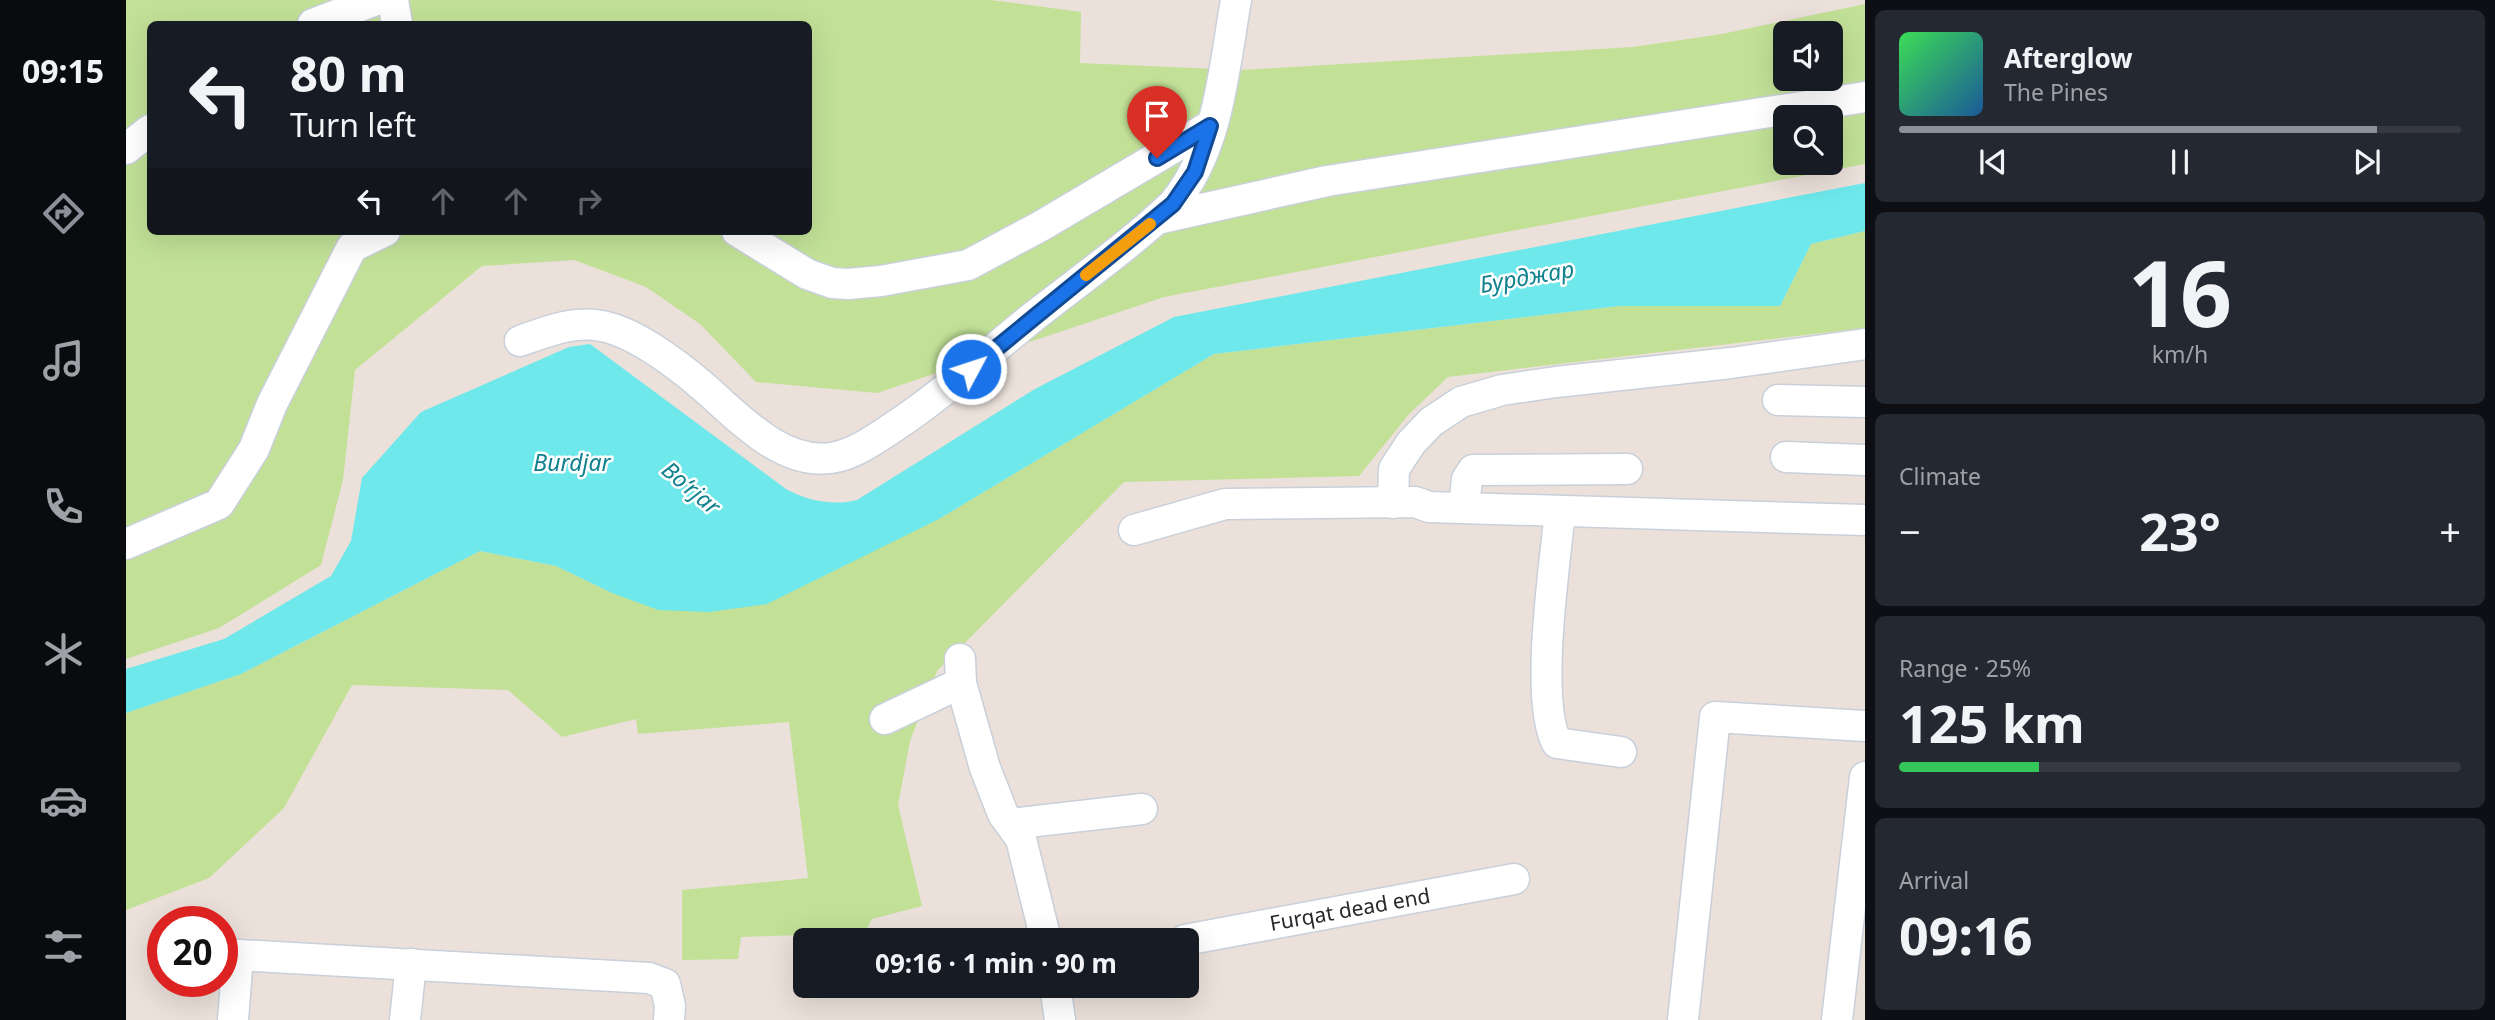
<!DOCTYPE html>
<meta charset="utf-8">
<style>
:root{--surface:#171b24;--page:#242831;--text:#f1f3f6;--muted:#9ea1a6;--line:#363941;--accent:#8c9099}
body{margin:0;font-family:"Noto Sans",sans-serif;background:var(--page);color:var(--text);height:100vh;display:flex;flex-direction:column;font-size:26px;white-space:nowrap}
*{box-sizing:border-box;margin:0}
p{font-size:23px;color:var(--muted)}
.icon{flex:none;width:38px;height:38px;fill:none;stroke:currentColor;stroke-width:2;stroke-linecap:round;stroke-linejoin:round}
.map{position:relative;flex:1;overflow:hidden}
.sheet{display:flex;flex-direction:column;gap:10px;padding:10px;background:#0d0f14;width:630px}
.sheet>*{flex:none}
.banner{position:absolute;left:21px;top:21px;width:665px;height:214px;border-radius:10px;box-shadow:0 7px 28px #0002;background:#171b24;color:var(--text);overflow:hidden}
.tools{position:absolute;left:1647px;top:21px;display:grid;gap:14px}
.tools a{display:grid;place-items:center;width:70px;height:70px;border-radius:10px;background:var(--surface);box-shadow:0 7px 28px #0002;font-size:35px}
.speed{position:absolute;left:21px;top:906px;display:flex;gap:14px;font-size:35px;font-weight:700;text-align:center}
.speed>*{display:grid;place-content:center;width:91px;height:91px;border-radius:50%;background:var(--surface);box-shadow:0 7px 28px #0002;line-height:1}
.speed .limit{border:10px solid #d22;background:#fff;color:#111}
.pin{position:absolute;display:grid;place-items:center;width:60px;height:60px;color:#fff;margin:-72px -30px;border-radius:50% 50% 50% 0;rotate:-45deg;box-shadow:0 0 7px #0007}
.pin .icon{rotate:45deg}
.me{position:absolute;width:77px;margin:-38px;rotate:50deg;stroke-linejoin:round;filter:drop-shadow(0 0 5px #0008)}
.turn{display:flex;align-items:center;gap:24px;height:147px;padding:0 28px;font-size:32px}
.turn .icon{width:91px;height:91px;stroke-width:2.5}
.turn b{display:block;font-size:49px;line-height:60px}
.lanes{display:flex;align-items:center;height:66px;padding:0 28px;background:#0003;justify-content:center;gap:35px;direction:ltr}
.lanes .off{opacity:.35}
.big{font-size:52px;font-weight:700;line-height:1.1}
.sheet .card{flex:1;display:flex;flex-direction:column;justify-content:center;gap:10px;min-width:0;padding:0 24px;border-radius:10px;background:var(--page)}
.sheet .dial{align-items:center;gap:0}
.dial b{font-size:91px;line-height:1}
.song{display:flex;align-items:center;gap:21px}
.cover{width:84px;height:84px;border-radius:10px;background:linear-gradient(135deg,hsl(130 70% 55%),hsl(210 70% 35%))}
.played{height:7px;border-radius:4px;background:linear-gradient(90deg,var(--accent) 85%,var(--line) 85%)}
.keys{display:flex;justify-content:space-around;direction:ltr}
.heat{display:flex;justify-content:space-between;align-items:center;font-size:38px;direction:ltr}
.charge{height:10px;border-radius:5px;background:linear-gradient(90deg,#34c759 25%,var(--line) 0)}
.trip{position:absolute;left:667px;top:928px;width:406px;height:70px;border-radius:10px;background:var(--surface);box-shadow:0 7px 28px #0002;font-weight:700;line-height:70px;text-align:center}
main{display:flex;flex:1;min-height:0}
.tabs{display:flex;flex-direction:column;width:126px;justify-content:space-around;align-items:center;background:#090b0e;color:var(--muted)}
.tabs .icon{width:49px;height:49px}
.tabs .current{color:var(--accent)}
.tabs b{font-size:32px;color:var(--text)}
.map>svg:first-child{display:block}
.green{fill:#c2e197;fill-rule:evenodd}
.water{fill:#6ee8eb}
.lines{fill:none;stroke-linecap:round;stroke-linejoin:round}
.minor-casing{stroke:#c9d0da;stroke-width:33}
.minor{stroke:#fff;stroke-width:30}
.route-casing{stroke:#114b97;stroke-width:18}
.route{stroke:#1a73e8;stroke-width:12}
.slow{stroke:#f59e0b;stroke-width:12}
.labels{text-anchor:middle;stroke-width:5;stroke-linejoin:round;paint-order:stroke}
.street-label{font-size:21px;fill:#282828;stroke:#fff}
.water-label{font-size:23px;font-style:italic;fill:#10818e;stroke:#fff}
</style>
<main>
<nav class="tabs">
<b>09:15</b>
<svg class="icon current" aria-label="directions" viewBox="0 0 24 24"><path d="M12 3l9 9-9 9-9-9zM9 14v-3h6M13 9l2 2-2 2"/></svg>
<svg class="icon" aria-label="music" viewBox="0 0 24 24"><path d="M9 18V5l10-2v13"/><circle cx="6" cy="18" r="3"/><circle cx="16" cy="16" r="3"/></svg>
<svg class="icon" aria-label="phone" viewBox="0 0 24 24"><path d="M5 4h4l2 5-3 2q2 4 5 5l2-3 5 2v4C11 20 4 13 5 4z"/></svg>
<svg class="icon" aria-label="climate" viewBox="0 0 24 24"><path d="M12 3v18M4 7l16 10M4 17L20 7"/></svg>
<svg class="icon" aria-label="car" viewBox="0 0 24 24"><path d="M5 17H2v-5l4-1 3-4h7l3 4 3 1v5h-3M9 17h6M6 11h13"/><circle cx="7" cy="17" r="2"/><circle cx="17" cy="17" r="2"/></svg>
<svg class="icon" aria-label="filters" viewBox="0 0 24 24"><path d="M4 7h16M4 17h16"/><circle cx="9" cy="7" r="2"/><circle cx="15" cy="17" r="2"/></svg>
</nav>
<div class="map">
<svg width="1739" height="1020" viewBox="0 0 1739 1020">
<rect width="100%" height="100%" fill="#ebe0da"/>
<g class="green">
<path d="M0,0H865L955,12L954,63L1114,70L1507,47L1596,34L1739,4V164L1038,297L751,393L630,382L574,324L520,287L448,260L356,266L229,370L217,480L195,565L93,628L0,659ZM24,24H682V231H24ZM1659,33H1704V79H1659ZM1659,117H1704V163H1659Z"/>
<path d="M1739,231V328L1322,377L1283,414L1233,476L998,482L811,671L784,741L772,805L796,906L746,919L739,933L615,937L612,959L556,960V890L682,878L663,722L512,734L510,719L436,737L382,690L226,685L158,808L83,878L0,910V713L115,674L354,551L430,566L486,593L813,519L1088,354L1493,306H1654L1685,244Z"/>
</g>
<path class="water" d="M1739,183V231L1685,244L1654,306H1493L1088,354L813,519L641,604L583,612L532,610L486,593L430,566L354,551L115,674L0,713V669L98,639L205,576L225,541L236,478L295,412L443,347L464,344L660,489C682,501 706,506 731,500L909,389L1048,317Z"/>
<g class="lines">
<defs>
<g id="minor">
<path d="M267,0L271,24"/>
<path d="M187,24L250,0"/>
<path d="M0,149L24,130"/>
<path d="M1031,219L1201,181L1739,97"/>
<path d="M611,231L681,274L706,283L722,284L755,281L842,265L915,226L1084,126"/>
<path d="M394,341C419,332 449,320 476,326C513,333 563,373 591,399C621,426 660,464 705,458C727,455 748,440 766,428C816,395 860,355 907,317C954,280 1004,245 1047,204C1093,149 1098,68 1110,0"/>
<path d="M1652,400L1739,402"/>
<path d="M1660,457L1739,460"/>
<path d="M1267,503L1268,469L1285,443L1305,422L1335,402L1376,390L1430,382L1605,363L1739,344"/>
<path d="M1338,507L1341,479L1347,470L1501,469"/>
<path d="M1434,511C1429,564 1408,700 1431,743L1495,752"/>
<path d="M1008,530L1099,504L1289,502L1303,507L1739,520"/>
<path d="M0,544L93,504L128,449L146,404L226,247L259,231"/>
<path d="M835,683L859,768L877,814L895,839L920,940"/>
<path d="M759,719L835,683L834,659"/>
<path d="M885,824L1016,809"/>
<path d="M1059,940L1388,879"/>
<path d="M929,985L934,1020"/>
<path d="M107,1020L112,955L523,978L539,984L544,1006L543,1020"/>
<path d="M279,1020L285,964"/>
<path d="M1557,1020L1589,717L1739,726"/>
<path d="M1711,1020L1739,777"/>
</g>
</defs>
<use href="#minor" class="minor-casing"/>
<use href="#minor" class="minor"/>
</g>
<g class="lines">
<defs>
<path id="route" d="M845,369L1047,204L1069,172L1084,126L1031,158"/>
</defs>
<use href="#route" class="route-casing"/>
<use href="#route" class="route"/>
<path class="slow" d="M960,275L1024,224"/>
</g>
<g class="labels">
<g class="street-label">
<text transform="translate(1224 910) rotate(-10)" y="7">Furqat dead end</text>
</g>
<g class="water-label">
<text transform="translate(1401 277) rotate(-10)" y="8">Бурджар</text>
<text x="446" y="471">Burdjar</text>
<text transform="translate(565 488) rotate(40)" y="8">Bo‘rjar</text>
</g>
</g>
</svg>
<div class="tools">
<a><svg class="icon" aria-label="sound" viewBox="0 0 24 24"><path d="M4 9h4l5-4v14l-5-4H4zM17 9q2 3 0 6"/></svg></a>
<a><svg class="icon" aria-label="search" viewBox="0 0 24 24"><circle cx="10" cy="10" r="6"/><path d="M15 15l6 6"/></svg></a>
</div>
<div class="speed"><div class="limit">20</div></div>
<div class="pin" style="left:1031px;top:158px;background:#d93025"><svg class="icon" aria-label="arrive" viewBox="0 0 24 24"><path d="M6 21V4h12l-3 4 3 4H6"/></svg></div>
<svg class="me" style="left:845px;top:369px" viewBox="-20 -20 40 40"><circle r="17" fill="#1a73e8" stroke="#fff" stroke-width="3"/><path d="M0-11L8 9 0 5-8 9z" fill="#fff"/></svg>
<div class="trip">09:16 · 1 min · 90 m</div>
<div class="banner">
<div class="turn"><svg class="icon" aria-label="left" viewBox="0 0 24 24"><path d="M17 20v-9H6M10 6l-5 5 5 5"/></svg><div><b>80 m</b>Turn left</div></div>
<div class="lanes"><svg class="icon" aria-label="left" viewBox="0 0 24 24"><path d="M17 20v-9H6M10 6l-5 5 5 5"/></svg><svg class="icon off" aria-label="ahead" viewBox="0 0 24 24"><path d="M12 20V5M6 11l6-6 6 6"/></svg><svg class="icon off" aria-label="ahead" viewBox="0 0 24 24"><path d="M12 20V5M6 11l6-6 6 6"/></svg><svg class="icon off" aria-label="right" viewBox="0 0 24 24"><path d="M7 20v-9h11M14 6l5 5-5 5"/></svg></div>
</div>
</div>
<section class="sheet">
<div class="card">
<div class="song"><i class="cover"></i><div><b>Afterglow</b><p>The Pines</p></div></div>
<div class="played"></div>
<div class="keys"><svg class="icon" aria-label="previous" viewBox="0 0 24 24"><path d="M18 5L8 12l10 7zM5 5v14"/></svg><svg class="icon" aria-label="pause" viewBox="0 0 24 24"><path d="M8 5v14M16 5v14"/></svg><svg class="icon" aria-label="next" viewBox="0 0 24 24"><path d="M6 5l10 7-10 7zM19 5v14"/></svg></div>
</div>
<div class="card dial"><b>16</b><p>km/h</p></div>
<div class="card"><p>Climate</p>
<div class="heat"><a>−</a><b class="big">23°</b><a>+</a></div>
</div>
<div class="card"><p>Range · 25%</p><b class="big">125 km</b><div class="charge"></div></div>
<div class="card"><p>Arrival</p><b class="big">09:16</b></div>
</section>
</main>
